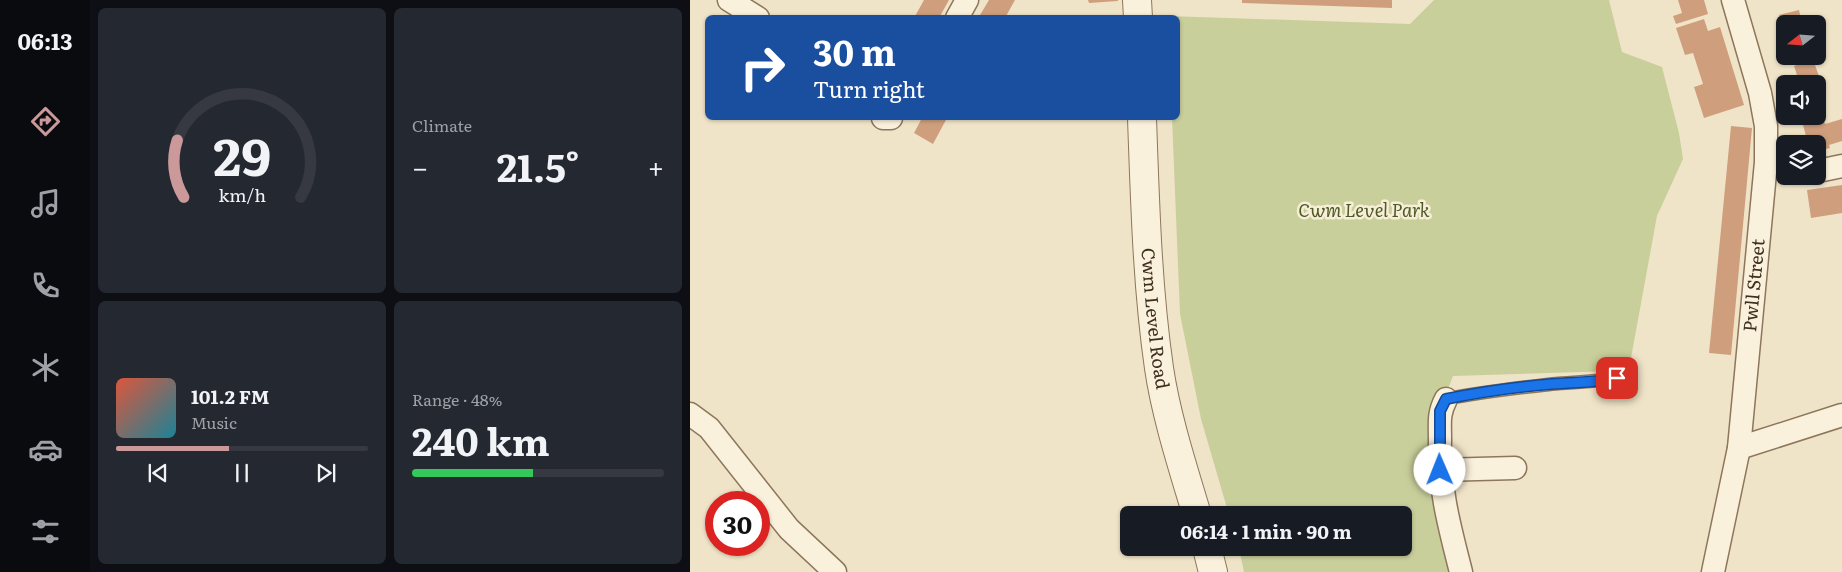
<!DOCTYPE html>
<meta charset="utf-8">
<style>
:root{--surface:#171b24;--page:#242831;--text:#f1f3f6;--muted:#9ea1a6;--line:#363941;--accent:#cc999b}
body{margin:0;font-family:Literata,serif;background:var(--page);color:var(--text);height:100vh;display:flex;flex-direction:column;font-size:19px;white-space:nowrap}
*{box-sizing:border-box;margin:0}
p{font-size:16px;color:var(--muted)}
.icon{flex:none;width:28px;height:28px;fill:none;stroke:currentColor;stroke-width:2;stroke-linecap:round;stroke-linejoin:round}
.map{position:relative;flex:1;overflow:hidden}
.sheet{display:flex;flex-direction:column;gap:8px;padding:8px;background:#0d0f14;width:600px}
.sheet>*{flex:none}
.banner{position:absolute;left:15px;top:15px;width:475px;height:105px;border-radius:8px;box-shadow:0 1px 4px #0004;background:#1a4fa0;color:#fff;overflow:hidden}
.needle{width:32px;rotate:253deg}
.buttons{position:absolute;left:1086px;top:15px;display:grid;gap:10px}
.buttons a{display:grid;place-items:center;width:50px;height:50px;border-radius:8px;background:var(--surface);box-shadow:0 1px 4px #0004;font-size:25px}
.speed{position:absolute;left:15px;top:491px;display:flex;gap:10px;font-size:25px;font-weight:700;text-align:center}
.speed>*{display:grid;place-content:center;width:65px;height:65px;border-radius:50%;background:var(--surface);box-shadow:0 1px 4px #0004;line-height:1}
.speed .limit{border:8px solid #d22;background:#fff;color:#111}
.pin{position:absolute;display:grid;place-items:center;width:42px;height:42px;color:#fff;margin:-21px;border-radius:10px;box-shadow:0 2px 8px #0006}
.me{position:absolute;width:55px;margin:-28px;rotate:359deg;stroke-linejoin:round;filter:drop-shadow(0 0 4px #0008)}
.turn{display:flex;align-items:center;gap:18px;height:105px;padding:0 25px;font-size:22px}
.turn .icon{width:65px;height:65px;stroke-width:2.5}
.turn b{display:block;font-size:35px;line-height:42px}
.big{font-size:38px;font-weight:700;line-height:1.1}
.sheet .tile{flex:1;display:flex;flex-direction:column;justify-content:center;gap:8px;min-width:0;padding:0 18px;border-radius:8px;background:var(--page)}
.sheet .dial{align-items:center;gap:0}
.dial svg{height:130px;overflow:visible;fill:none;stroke:var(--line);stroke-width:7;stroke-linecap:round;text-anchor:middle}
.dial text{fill:var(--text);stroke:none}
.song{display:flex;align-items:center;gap:15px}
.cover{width:60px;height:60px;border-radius:8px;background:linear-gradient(135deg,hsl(10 70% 55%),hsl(190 70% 35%))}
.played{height:5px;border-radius:2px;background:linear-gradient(90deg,var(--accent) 45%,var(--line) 45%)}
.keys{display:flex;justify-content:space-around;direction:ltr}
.heat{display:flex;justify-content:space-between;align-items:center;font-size:28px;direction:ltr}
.charge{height:8px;border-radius:4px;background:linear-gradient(90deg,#34c759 48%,var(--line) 0)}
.sheet .tiles{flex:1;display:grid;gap:8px;grid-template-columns:repeat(2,1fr)}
.trip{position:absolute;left:430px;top:506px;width:292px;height:50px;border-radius:8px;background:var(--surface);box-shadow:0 1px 4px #0004;font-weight:700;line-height:50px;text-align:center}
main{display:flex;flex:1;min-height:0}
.dock{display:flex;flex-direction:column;width:90px;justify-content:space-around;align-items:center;background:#090b0e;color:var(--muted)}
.dock .icon{width:35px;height:35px}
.dock .on{color:var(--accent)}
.dock b{font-size:22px;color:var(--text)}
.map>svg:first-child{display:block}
.green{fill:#c9cf9b}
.building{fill:#cf9f7d}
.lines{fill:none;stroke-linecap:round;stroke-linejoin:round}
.service-casing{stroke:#8d765c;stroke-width:14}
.minor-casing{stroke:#8d765c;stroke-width:25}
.tertiary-casing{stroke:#8d765c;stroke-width:30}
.service{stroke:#faf1dc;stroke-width:11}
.minor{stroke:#faf1dc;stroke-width:22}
.tertiary{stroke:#faf1dc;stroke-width:28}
.route-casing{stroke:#114b97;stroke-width:12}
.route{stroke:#1a73e8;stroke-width:9}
.labels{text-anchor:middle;stroke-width:5;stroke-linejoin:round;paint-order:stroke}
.park-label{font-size:18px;font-style:italic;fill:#4d5a26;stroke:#f7eed8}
.street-label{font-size:18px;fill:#3d2e20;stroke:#f7eed8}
</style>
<main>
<nav class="dock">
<b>06:13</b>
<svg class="icon on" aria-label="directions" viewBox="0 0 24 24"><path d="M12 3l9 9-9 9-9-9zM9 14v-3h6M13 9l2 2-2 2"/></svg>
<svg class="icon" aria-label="music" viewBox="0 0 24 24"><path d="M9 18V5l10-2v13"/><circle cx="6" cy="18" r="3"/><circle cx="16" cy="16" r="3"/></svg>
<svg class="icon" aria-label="phone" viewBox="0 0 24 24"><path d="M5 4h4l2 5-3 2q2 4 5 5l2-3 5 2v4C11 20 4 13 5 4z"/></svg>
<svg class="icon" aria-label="climate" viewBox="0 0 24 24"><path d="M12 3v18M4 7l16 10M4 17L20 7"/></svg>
<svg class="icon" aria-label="car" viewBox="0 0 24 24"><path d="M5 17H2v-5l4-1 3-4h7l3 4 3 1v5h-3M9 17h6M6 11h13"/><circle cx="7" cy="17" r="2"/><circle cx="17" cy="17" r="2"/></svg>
<svg class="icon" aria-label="filters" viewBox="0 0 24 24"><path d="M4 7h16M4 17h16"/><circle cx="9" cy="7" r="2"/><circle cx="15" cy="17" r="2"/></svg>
</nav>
<section class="sheet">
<div class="tiles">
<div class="tile dial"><svg viewBox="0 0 100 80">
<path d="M14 69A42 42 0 1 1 86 69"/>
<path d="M14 69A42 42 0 0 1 10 34" stroke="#cc999b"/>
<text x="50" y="56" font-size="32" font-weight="700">29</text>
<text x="50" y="72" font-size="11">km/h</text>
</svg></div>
<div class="tile"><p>Climate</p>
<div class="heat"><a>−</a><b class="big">21.5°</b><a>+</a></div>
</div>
<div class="tile">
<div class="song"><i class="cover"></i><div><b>101.2 FM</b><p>Music</p></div></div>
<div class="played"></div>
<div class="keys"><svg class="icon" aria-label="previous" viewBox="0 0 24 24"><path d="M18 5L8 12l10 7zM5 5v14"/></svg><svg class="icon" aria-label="pause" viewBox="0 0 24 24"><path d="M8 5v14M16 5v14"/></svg><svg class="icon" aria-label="next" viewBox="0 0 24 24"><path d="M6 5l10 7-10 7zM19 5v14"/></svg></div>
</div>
<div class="tile"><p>Range · 48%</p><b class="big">240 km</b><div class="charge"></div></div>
</div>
</section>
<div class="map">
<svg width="1152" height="572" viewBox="0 0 1152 572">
<rect width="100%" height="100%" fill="#f0e4c8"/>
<path class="green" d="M744,0H919L932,52L972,67L989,133L993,159L967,216L941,358L925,371L763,376L758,389L766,572H554L549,548H714V515H539L511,419L490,314L482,118H488V18L478,17V16L720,24Z"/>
<g class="building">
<path d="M234,0H259L249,18H224Z"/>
<path d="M299,0H325L315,18H295L290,15Z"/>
<path d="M398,0H428V1L399,3Z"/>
<path d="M552,0H702V8L552,3Z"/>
<path d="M988,0H1014L1018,14L986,24L983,16L992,13Z"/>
<path d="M1109,10L1112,24H1095L1094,37L1089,15Z"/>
<path d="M1014,19L1018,31L1030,27L1054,105L1014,118L1004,87L1013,84L1003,53L995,55L986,28Z"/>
<path d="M1123,59L1136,97L1128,100V84H1110L1104,66Z"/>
<path d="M1132,111L1135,124L1152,119V141L1139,145L1140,148L1128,151V144H1118L1111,117L1128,116V113Z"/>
<path d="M232,118H257L243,144L224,133Z"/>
<path d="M1041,126L1062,128L1041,355L1019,353Z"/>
<path d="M1152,185V213L1121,218L1117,190Z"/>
</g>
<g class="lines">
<defs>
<path id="service" d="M756,399C791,392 827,388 862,384C884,382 905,382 927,378"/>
<g id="minor">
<path d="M39,0L68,18"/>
<path d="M267,18L277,0"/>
<path d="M193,118H201"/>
<path d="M1128,171L1152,166"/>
<path d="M756,399C748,414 750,423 750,440C749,489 759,525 771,572"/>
<path d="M0,414L19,428L99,529L145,572"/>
<path d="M1049,448L1152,415"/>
<path d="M750,470L825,468"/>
<path id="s1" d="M1023,572L1049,448L1076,162V126L1070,93L1043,0"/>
</g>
<g id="tertiary">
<path d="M447,0L448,18"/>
<path id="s2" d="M452,118C455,201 457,285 469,368C476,416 493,468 507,515"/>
<path d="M517,548L523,572"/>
</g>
</defs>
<use href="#service" class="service-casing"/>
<use href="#minor" class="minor-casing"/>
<use href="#tertiary" class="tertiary-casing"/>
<use href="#service" class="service"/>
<use href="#minor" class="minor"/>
<use href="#tertiary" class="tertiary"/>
</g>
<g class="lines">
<defs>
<path id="route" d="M750,470V411L756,399C791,392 827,387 862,384C885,382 905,383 927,378"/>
</defs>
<use href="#route" class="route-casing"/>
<use href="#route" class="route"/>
</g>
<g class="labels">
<g class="park-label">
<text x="674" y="217">Cwm Level Park</text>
</g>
<g class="street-label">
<text dy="6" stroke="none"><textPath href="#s1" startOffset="290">Pwll Street</textPath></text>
<text dy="6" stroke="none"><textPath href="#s2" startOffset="201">Cwm Level Road</textPath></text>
</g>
</g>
</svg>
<div class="buttons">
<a><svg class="needle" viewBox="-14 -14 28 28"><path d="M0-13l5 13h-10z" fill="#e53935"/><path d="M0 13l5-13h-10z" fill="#9ea1a6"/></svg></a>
<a><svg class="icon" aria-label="sound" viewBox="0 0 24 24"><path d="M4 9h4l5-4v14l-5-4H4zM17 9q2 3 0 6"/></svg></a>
<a><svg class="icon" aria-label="layers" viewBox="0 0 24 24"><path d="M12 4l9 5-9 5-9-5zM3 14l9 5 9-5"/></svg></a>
</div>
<div class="speed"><div class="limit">30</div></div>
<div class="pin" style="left:927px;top:378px;background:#d93025"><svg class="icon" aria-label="arrive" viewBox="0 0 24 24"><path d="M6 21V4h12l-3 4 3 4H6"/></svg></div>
<svg class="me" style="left:750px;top:470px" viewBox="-20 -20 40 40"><circle r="19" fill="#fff"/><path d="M0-13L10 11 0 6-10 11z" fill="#1a73e8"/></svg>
<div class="trip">06:14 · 1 min · 90 m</div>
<div class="banner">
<div class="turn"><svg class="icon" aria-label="right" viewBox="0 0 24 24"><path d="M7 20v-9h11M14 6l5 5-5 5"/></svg><div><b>30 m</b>Turn right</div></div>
</div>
</div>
</main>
